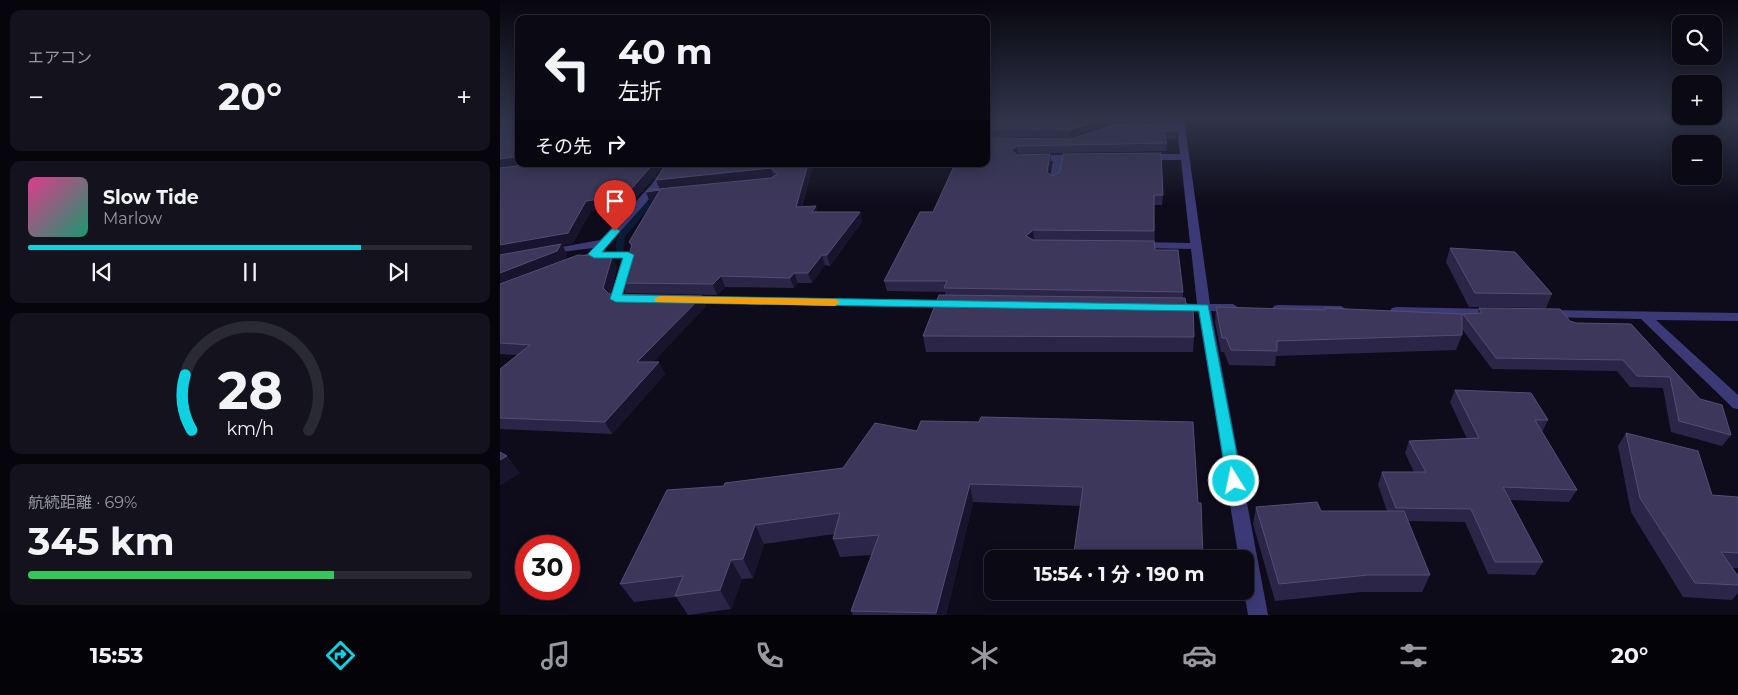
<!DOCTYPE html>
<html lang="ja">
<meta charset="utf-8">
<style>
:root{--surface:#0a0914;--page:#13121d;--text:#f1f3f6;--muted:#999aa0;--line:#2a2a34;--accent:#0fd1e2}
body{margin:0;font-family:Montserrat,"Noto Sans JP",sans-serif;background:var(--page);color:var(--text);height:100vh;display:flex;flex-direction:column;font-size:19px;white-space:nowrap}
*{box-sizing:border-box;margin:0}
p{font-size:16px;color:var(--muted)}
.icon{flex:none;width:28px;height:28px;fill:none;stroke:currentColor;stroke-width:2;stroke-linecap:round;stroke-linejoin:round}
.map{position:relative;flex:1;overflow:hidden}
.sheet{display:flex;flex-direction:column;gap:10px;padding:10px;background:#06050b;width:500px}
.sheet>*{flex:none}
.banner{position:absolute;left:15px;top:15px;width:475px;height:152px;border-radius:10px;box-shadow:0 2px 12px #0003,0 0 0 1px var(--line);background:#0a0914;color:var(--text);overflow:hidden}
.controls{position:absolute;left:1172px;top:15px;display:grid;gap:10px}
.controls a{display:grid;place-items:center;width:50px;height:50px;border-radius:10px;background:var(--surface);box-shadow:0 2px 12px #0003,0 0 0 1px var(--line);font-size:25px}
.speed{position:absolute;left:15px;top:535px;display:flex;gap:10px;font-size:25px;font-weight:700;text-align:center}
.speed>*{display:grid;place-content:center;width:65px;height:65px;border-radius:50%;background:var(--surface);box-shadow:0 2px 12px #0003,0 0 0 1px var(--line);line-height:1}
.speed .limit{border:8px solid #d22;background:#fff;color:#111}
.pin{position:absolute;display:grid;place-items:center;width:42px;height:42px;color:#fff;margin:-51px -21px;border-radius:50% 50% 50% 0;rotate:-45deg;box-shadow:0 0 5px #0007}
.pin .icon{rotate:45deg}
.me{position:absolute;width:55px;margin:-28px;rotate:350deg;stroke-linejoin:round;filter:drop-shadow(0 0 4px #0008)}
.turn{display:flex;align-items:center;gap:18px;height:105px;padding:0 20px;font-size:22px}
.turn .icon{width:65px;height:65px;stroke-width:2.5}
.turn b{display:block;font-size:35px;line-height:42px}
.then{display:flex;align-items:center;height:48px;padding:0 20px;background:#0003;gap:10px;font-size:19px}
.big{font-size:38px;font-weight:700;line-height:1.1}
.sheet .widget{flex:1;display:flex;flex-direction:column;justify-content:center;gap:8px;min-width:0;padding:0 18px;border-radius:10px;background:var(--page)}
.sheet .dial{align-items:center;gap:0}
.dial svg{height:130px;overflow:visible;fill:none;stroke:var(--line);stroke-width:7;stroke-linecap:round;text-anchor:middle}
.dial text{fill:var(--text);stroke:none}
.song{display:flex;align-items:center;gap:15px}
.cover{width:60px;height:60px;border-radius:8px;background:linear-gradient(135deg,hsl(330 70% 55%),hsl(160 70% 35%))}
.played{height:5px;border-radius:2px;background:linear-gradient(90deg,var(--accent) 75%,var(--line) 75%)}
.keys{display:flex;justify-content:space-around;direction:ltr}
.heat{display:flex;justify-content:space-between;align-items:center;font-size:28px;direction:ltr}
.charge{height:8px;border-radius:4px;background:linear-gradient(90deg,#34c759 69%,var(--line) 0)}
.trip{position:absolute;left:484px;top:550px;width:270px;height:50px;border-radius:10px;background:var(--surface);box-shadow:0 2px 12px #0003,0 0 0 1px var(--line);font-weight:700;line-height:50px;text-align:center}
.tab-bar{display:flex;height:80px;justify-content:space-around;align-items:center;background:#040408;color:var(--muted)}
.tab-bar .icon{width:35px;height:35px}
.tab-bar .selected{color:var(--accent)}
.tab-bar b{font-size:22px;color:var(--text)}
main{display:flex;flex:1;min-height:0}
.map>svg:first-child{display:block}
.lines{fill:none;stroke-linecap:round;stroke-linejoin:round}
.stream{fill:#0b1b35;fill-rule:evenodd}
.minor{fill:#3b3a77;fill-rule:evenodd}
.wall{fill:#2b2548}
.shaded-wall{fill:#18142e}
.building{fill:#3d375b;stroke:#544e74}
.route{fill:#0fd1e2;stroke:#0a8893}
.slow{fill:#f59e0b}
</style>
<main>
<section class="sheet">
<div class="widget"><p>エアコン</p>
<div class="heat"><a>−</a><b class="big">20°</b><a>+</a></div>
</div>
<div class="widget">
<div class="song"><i class="cover"></i><div><b>Slow Tide</b><p>Marlow</p></div></div>
<div class="played"></div>
<div class="keys"><svg class="icon" aria-label="previous" viewBox="0 0 24 24"><path d="M18 5L8 12l10 7zM5 5v14"/></svg><svg class="icon" aria-label="pause" viewBox="0 0 24 24"><path d="M8 5v14M16 5v14"/></svg><svg class="icon" aria-label="next" viewBox="0 0 24 24"><path d="M6 5l10 7-10 7zM19 5v14"/></svg></div>
</div>
<div class="widget dial"><svg viewBox="0 0 100 80">
<path d="M14 69A42 42 0 1 1 86 69"/>
<path d="M14 69A42 42 0 0 1 10 35" stroke="#0fd1e2"/>
<text x="50" y="56" font-size="32" font-weight="700">28</text>
<text x="50" y="72" font-size="11">km/h</text>
</svg></div>
<div class="widget"><p>航続距離 · 69%</p><b class="big">345 km</b><div class="charge"></div></div>
</section>
<div class="map">
<svg width="1238" height="615" viewBox="0 0 1238 615">
<rect width="100%" height="100%" fill="#0e0c1b"/>
<g class="lines">
<path class="stream" d="M145,202H151L152,204L125,237L123,252H117C111,234 134,215 145,202Z"/>
<g class="minor">
<path d="M676,119H684L710,304H733L739,308L733,312L711,311L768,615H748L744,591L745,559H739L698,311H678L672,307L678,303L697,304L691,249L639,248L634,245L639,242L690,243L681,160H645L641,157L645,154H680Z"/>
<path d="M558,155H578L582,158L578,161H562L559,181L554,184L549,181L553,161L535,162L531,159L535,156Z"/>
<path d="M166,164H174L159,188L102,252H129L135,255L123,295L132,296L134,299L132,302L116,303L110,299L122,258H94L79,264H71L69,262L71,260L89,253L93,248L45,254L43,252L45,250L100,240L152,184Z"/>
<path d="M188,296L451,300L457,304L451,308L184,303L182,300Z"/>
<path d="M778,305L841,306L847,310L841,314L774,312L772,309L774,306Z"/>
<path d="M896,307L993,309L999,313L993,317L892,314L890,311L892,308Z"/>
<path d="M1048,310L1238,313V321L1156,320L1238,395V409L1233,408L1141,319L1044,317L1042,314Z"/>
</g>
</g>
<g class="wall">
<path d="M0,119H19V164H165L130,205L91,211L73,243L62,245L67,254L64,260L117,267L110,294L206,306L153,362L165,374L112,434L0,429V369L18,355L0,354Z"/>
<path d="M486,119H675V123L644,124L677,131L676,139H665L667,143L666,151L518,154L517,155L550,154L551,163L549,173L552,176L663,195L662,205H654L655,250L683,292V298L686,304L694,337L693,352H426L423,336L445,295V292L387,291L384,281L433,212L486,138L571,139L612,126L570,138L486,137Z"/>
<path d="M166,164H313L302,207L318,212H360L362,222L330,266L325,265L312,283H298L294,288L225,287L217,295L126,293L120,283L131,247L129,242L153,201L150,202L146,192L272,177L160,189L156,180Z"/>
<path d="M950,248L1052,294L1046,308L969,307L946,262Z"/>
<path d="M716,307L824,310L825,308L962,316L963,314H977L979,308L1070,321L1076,323L1131,324L1231,435L1222,446L1171,432L1163,388L1130,387L1117,371L992,369L962,329V335L956,350L776,356L775,366L729,365L724,352H721L715,322Z"/>
<path d="M955,390L1048,420L1042,432L1077,490L1069,502L1010,500L1043,562L1035,575L988,574L965,522L908,521L930,575L922,592H861L775,601L753,524L756,507L821,511H887L878,485L882,472H914L905,453L909,441L967,439L950,402Z"/>
<path d="M479,422H693L581,506L473,502L446,615H353L351,611L372,555L340,557L333,539L334,534L264,544L253,578L242,579L231,609L188,615L176,597L134,602L120,584L224,486L343,468L417,431Z"/>
<path d="M1126,433L1212,495L1238,497V568H1232L1238,576V593L1232,600L1183,597L1131,512L1118,446Z"/>
</g>
<g class="shaded-wall">
<path d="M606,119H614V125L570,138L569,130Z"/>
<path d="M517,146L518,154L512,159L511,150Z"/>
<path d="M550,154L551,163L547,181V172Z"/>
<path d="M14,157L19,166L0,169V159Z"/>
<path d="M153,164H165L130,205L91,211L73,243L62,245L67,254L63,261L0,286V245L86,201Z"/>
<path d="M308,164H313L299,216L296,207Z"/>
<path d="M271,168L274,177L160,189L156,180Z"/>
<path d="M160,190L164,200L150,202L146,192Z"/>
<path d="M316,206L319,216L312,212Z"/>
<path d="M360,212L362,222L330,266L327,255Z"/>
<path d="M533,230L534,240L526,236Z"/>
<path d="M322,255L325,265L312,283L308,273Z"/>
<path d="M112,257L117,267L108,298L103,288Z"/>
<path d="M294,273L298,283L294,288L290,278Z"/>
<path d="M221,276L225,287L217,295L213,284Z"/>
<path d="M202,296L206,306L143,373L137,362Z"/>
<path d="M159,362L165,374L112,434L105,422Z"/>
<path d="M7,456L20,473L0,486V460Z"/>
<path d="M470,484L473,502L446,615H437L436,613Z"/>
<path d="M255,525L264,544L253,578L243,559Z"/>
<path d="M231,560L242,579L231,609L220,590Z"/>
</g>
<g class="building">
<path d="M0,119H19V160L14,157L0,159Z"/>
<path d="M486,119H606L569,130L486,129Z"/>
<path d="M676,124L677,131H663L667,143L517,146L511,150L517,155L550,154L547,172L552,176L560,172L563,154L661,153L663,195H654V231L533,230L526,236L533,240L654,241L655,250H678L683,292L444,288L447,281H384L420,212H433L455,164H486V138L571,139L615,125Z"/>
<path d="M19,164H153L126,195L86,201L68,233L0,245V168L17,166Z"/>
<path d="M166,164H308L296,207L316,206L312,212H360L327,255H322L308,273H294L290,278L221,276L213,284L120,283L132,245L129,242L160,190L146,192L148,190L271,178L278,174L271,168L156,180Z"/>
<path d="M61,244L57,251L0,273V255Z"/>
<path d="M950,248L1015,252L1052,294L975,293Z"/>
<path d="M78,255L112,257L103,288L109,294L202,296L137,362H159L105,422L0,418V369L30,345L0,343V284Z"/>
<path d="M439,295L685,298L686,304L693,305L694,337L423,336Z"/>
<path d="M716,307L826,310L825,308L962,314V335L777,341V351L731,350L726,338H722Z"/>
<path d="M979,308L1060,309L1070,321L1076,323L1131,324L1200,399L1222,405L1231,435L1179,421L1170,377L1137,376L1123,360L996,358L963,314L982,313Z"/>
<path d="M955,390L1031,393L1048,420H1035L1077,490L1003,487L1043,562H995L971,509L896,508L882,472H926L909,441L979,438Z"/>
<path d="M481,417L693,422L698,503H701L703,559H573L583,487L470,484L436,613L351,611L379,535L333,539L340,513L255,525L243,559L231,560L220,590L175,596L183,576L120,584L167,490L224,486L225,483L343,468L375,423L417,431L421,421L479,422Z"/>
<path d="M1126,433L1198,451L1212,495L1238,497V553L1221,552L1238,576V585L1195,583L1140,498Z"/>
<path d="M0,452L7,456L0,460Z"/>
<path d="M817,502L821,511H904L930,575H868L779,584L756,507Z"/>
</g>
<linearGradient id="sky" x2="0" y2="1"><stop stop-color="#08070f"/><stop offset="0.58" stop-color="#30344a"/><stop offset="1" stop-color="#30344a" stop-opacity="0"/></linearGradient>
<rect width="1238" height="205" fill="url(#sky)"/>
<path class="route" d="M115,228L120,231L102,252H128L134,255L122,295L708,305L742,481L740,485L734,487L729,485L727,481L699,311L116,302L110,299L123,258H94L88,254L112,229Z"/>
<path class="slow" d="M160,296L335,299L340,302L335,306L156,302L154,299Z"/>
</svg>
<div class="controls">
<a><svg class="icon" aria-label="search" viewBox="0 0 24 24"><circle cx="10" cy="10" r="6"/><path d="M15 15l6 6"/></svg></a>
<a>+</a>
<a>−</a>
</div>
<div class="speed"><div class="limit">30</div></div>
<div class="pin" style="left:115px;top:231px;background:#d93025"><svg class="icon" aria-label="arrive" viewBox="0 0 24 24"><path d="M6 21V4h12l-3 4 3 4H6"/></svg></div>
<svg class="me" style="left:734px;top:481px" viewBox="-20 -20 40 40"><circle r="17" fill="#0fd1e2" stroke="#fff" stroke-width="3"/><path d="M0-11L8 9 0 5-8 9z" fill="#fff"/></svg>
<div class="trip">15:54 · 1 分 · 190 m</div>
<div class="banner">
<div class="turn"><svg class="icon" aria-label="left" viewBox="0 0 24 24"><path d="M17 20v-9H6M10 6l-5 5 5 5"/></svg><div><b>40 m</b>左折</div></div>
<div class="then">その先<svg class="icon" aria-label="right" viewBox="0 0 24 24"><path d="M7 20v-9h11M14 6l5 5-5 5"/></svg></div>
</div>
</div>
</main>
<nav class="tab-bar">
<b>15:53</b>
<svg class="icon selected" aria-label="directions" viewBox="0 0 24 24"><path d="M12 3l9 9-9 9-9-9zM9 14v-3h6M13 9l2 2-2 2"/></svg>
<svg class="icon" aria-label="music" viewBox="0 0 24 24"><path d="M9 18V5l10-2v13"/><circle cx="6" cy="18" r="3"/><circle cx="16" cy="16" r="3"/></svg>
<svg class="icon" aria-label="phone" viewBox="0 0 24 24"><path d="M5 4h4l2 5-3 2q2 4 5 5l2-3 5 2v4C11 20 4 13 5 4z"/></svg>
<svg class="icon" aria-label="climate" viewBox="0 0 24 24"><path d="M12 3v18M4 7l16 10M4 17L20 7"/></svg>
<svg class="icon" aria-label="car" viewBox="0 0 24 24"><path d="M5 17H2v-5l4-1 3-4h7l3 4 3 1v5h-3M9 17h6M6 11h13"/><circle cx="7" cy="17" r="2"/><circle cx="17" cy="17" r="2"/></svg>
<svg class="icon" aria-label="filters" viewBox="0 0 24 24"><path d="M4 7h16M4 17h16"/><circle cx="9" cy="7" r="2"/><circle cx="15" cy="17" r="2"/></svg>
<b>20°</b>
</nav>
